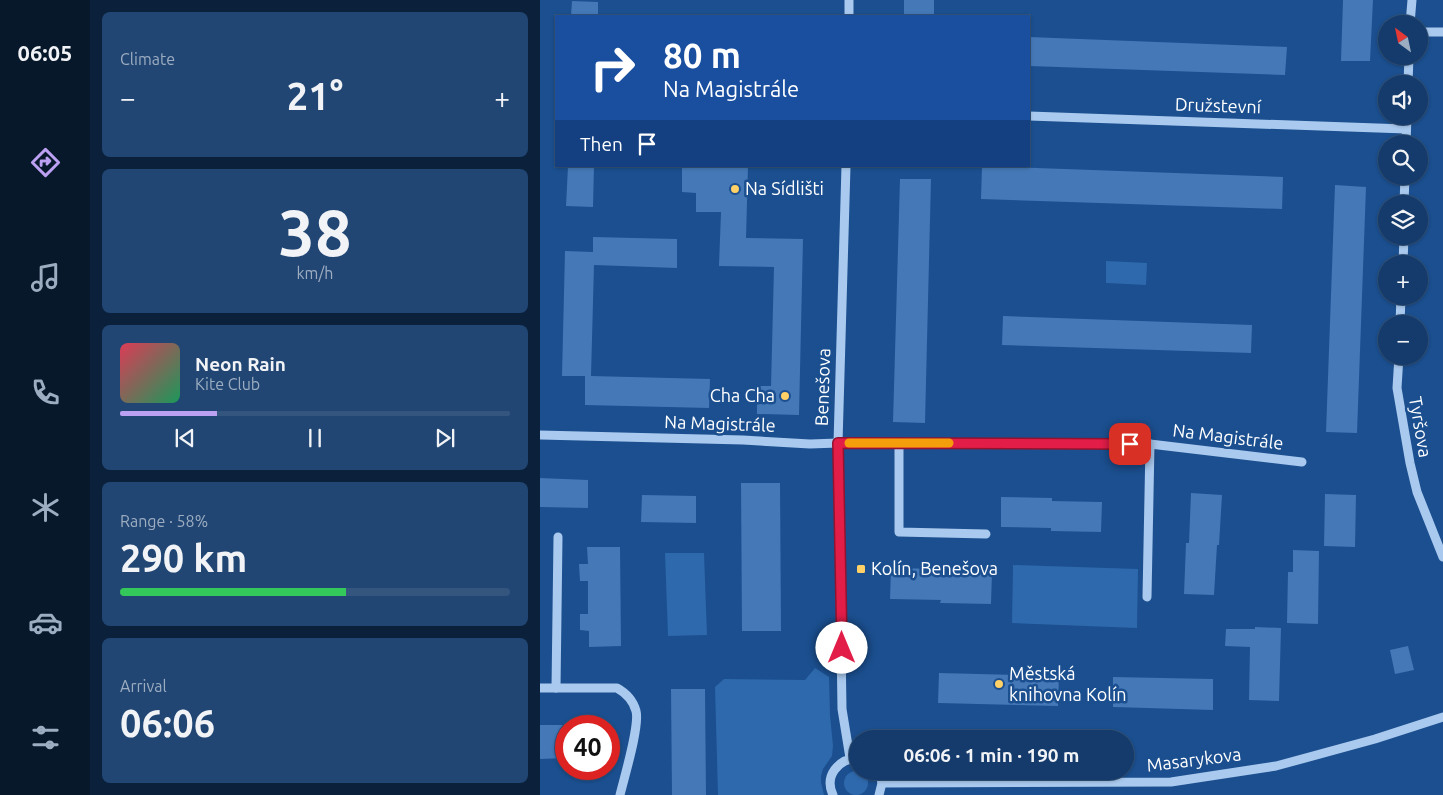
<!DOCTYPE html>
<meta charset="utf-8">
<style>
:root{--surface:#143b6b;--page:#214673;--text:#f1f3f6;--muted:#9dadc1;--line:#33557e;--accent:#bca0f2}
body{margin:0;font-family:Ubuntu,sans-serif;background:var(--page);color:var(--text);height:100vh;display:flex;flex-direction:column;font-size:19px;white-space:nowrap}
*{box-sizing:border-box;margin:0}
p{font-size:16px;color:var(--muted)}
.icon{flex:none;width:28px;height:28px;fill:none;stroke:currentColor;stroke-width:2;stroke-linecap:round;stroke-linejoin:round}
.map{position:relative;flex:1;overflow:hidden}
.drawer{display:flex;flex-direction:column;gap:12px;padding:12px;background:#0b203b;width:450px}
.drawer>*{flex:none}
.guide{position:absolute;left:15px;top:15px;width:475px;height:152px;border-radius:0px;box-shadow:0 1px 4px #0004,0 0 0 1px var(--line);background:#1a4fa0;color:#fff;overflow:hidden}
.needle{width:32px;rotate:327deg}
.controls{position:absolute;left:838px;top:15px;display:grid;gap:10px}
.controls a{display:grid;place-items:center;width:50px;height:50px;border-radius:50%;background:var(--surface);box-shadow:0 1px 4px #0004,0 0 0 1px var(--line);font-size:25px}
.speed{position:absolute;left:15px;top:715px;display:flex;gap:10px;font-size:25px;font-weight:700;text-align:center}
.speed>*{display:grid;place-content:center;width:65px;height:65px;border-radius:50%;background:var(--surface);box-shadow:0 1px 4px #0004,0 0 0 1px var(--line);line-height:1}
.speed .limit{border:8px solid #d22;background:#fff;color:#111}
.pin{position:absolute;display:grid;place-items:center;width:42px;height:42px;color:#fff;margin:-21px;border-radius:10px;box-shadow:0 2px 8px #0006}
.me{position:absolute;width:55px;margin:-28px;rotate:0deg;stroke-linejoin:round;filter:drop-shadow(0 0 4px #0008)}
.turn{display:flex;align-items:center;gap:18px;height:105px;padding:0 25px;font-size:22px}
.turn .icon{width:65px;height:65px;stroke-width:2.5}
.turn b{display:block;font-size:35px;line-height:42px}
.then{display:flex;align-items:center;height:48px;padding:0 25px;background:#0003;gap:10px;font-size:19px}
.big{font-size:38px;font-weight:700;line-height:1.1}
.drawer .widget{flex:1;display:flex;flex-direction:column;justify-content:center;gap:8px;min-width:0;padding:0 18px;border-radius:8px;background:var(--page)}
.drawer .dial{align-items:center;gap:0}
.dial b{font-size:65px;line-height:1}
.song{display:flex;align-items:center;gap:15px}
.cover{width:60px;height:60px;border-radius:8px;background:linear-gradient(135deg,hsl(350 70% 55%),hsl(150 70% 35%))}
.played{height:5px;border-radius:2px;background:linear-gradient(90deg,var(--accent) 25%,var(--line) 25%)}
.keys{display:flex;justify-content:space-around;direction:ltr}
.heat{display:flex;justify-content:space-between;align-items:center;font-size:28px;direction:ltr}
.charge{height:8px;border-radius:4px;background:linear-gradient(90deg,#34c759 58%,var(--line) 0)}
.trip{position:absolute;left:309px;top:730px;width:285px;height:50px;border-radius:25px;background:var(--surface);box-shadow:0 1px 4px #0004,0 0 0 1px var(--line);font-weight:700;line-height:50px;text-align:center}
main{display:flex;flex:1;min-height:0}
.menu{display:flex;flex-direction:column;width:90px;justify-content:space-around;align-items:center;background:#08182b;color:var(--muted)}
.menu .icon{width:35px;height:35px}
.menu .active{color:var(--accent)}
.menu b{font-size:22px;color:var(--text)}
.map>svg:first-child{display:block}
.green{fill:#2e69ad}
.building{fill:#4478b7}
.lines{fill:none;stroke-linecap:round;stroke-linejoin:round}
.minor{stroke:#a9c9ee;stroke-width:9}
.route-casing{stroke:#92132f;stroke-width:12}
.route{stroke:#e11d48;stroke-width:9}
.slow{stroke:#f59e0b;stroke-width:9}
.poi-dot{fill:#ffd166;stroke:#1b4f8f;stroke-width:2}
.labels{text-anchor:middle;stroke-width:5;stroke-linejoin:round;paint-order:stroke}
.street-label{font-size:18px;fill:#fff;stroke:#1b4f8f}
.poi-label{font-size:18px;fill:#fff;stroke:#1b4f8f;text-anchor:start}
</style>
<main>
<nav class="menu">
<b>06:05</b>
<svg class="icon active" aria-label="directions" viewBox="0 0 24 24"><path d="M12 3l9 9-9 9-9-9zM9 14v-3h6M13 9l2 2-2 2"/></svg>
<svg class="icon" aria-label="music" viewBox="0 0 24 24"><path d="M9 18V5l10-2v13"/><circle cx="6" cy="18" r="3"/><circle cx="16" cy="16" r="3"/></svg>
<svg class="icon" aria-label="phone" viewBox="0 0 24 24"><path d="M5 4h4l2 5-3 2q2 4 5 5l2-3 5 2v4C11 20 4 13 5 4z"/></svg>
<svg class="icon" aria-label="climate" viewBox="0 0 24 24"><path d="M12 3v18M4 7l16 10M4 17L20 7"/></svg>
<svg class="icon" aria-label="car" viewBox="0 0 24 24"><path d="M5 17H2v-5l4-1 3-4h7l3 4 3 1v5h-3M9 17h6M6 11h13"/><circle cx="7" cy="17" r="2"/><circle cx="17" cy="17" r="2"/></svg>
<svg class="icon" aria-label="filters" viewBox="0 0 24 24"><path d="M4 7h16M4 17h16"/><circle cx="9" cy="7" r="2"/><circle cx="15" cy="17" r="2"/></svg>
</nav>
<section class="drawer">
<div class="widget"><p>Climate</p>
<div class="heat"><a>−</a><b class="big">21°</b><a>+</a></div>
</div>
<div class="widget dial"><b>38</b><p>km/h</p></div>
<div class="widget">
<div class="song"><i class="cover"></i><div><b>Neon Rain</b><p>Kite Club</p></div></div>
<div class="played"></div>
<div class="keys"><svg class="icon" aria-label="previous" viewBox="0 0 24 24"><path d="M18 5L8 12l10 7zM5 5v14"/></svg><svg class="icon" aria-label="pause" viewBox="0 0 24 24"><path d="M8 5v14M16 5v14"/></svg><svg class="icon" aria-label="next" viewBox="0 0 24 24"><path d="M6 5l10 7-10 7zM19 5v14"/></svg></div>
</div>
<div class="widget"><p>Range · 58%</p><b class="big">290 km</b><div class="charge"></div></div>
<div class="widget"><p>Arrival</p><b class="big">06:06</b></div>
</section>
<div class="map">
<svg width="903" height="795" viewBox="0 0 903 795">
<rect width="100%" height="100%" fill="#1b4f8f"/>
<g class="green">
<path d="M566,261L607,263L606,285L566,283Z"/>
<path d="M125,553H164L167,635L128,636Z"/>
<path d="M473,565L598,569L597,628L472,623Z"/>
<path d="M275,668L289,677L290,715L293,746L292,756L283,769L281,776V782L284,795H178L175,687L184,679L265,680Z"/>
<circle cx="316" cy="783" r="12"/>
</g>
<g class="building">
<rect x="364" y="0" width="30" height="16"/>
<path d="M803,0H833L830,61H801Z"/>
<path d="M32,1L58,2V16H31Z"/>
<path d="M489,37L747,47L745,75L489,66Z"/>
<path d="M28,166H54L53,207L26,206Z"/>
<path d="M142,166H208L206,238L263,239L259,415L217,414V386H231L234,267L179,266L181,212H156V193L142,192Z"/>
<path d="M442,166L743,177L742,209L441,199Z"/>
<path d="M360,179H391L385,423L353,422Z"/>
<path d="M795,185L826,187L817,433L786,432Z"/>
<path d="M53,237L137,239V268L54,265L51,376L170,379L169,408L45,405V376H22L25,251L53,252Z"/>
<path d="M463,316L712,325L711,353L462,345Z"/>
<path d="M0,478L48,480V508L0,507Z"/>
<path d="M201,483H240L241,631H202Z"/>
<path d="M651,493L682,495L679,545H677L674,595L644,594L646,543H649Z"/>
<path d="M785,494L816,495L815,547L784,546Z"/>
<path d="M102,495L156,496V523L101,522Z"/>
<path d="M461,497L512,498V501L562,502L561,532L511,531V528L461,527Z"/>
<path d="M47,547H80L81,646L49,647V631L40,630V614H48V581H40L39,564H48Z"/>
<path d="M753,550L779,551L778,624L747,623L748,572H753Z"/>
<path d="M351,568L401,569V572L452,573L451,604L400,603L401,600L350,599Z"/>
<path d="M715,627L741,628L739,701L709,700L710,647L685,646L686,629H715Z"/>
<path d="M868,646L874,670L855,674L850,650Z"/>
<path d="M399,673L519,676L518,706L398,703Z"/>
<path d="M573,677L673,679V710L573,707Z"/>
<path d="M131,689H165L166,795H132Z"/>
<path d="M0,725H26V758L0,759Z"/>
</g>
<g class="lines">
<g class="minor">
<path d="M309,16V0"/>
<path d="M870,24L872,0"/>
<path d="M879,32H903"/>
<path d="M868,84L869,56"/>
<path d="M489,116L866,129"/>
<path d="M866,144L867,116"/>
<path d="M306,166L298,443L302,709L310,758"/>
<path d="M864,204L865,176"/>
<path d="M863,264L864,236"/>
<path d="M860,324L861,296"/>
<path d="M859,356L857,388L870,463L877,492L903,557"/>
<path d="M0,435L203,440L270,444L298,443L610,444L762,462"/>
<path d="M359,443V532L446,534"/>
<path d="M607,597L610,444"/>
<path d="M0,688H77C86,693 93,700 96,711C100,726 84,778 80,795"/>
<path d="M16,688L18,537"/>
<path d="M339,771L342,783L339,795"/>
<path d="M342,783L631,782L736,766L835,739L903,717"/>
<path d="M293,795C284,776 298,759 318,758"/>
</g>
</g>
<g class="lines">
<defs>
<path id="route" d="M302,648L298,443L590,444"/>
</defs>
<use href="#route" class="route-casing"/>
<use href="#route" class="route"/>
<path class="slow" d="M309,443H409"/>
</g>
<g class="poi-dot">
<circle cx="195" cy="189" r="5"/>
<circle cx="245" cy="396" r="5"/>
<rect x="316" y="564" width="10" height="10" rx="2.5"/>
<circle cx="459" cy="684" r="5"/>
</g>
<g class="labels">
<g class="street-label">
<text transform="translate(678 106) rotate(2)" y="6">Družstevní</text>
<text transform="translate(283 387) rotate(-88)" y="6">Benešova</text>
<text transform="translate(180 424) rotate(2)" y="6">Na Magistrále</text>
<text transform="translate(880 427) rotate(80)" y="6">Tyršova</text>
<text transform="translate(688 437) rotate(7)" y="6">Na Magistrále</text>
<text transform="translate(654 760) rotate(-7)" y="6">Masarykova</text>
</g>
<g class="poi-label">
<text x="205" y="195">Na Sídlišti</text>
<text x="235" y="402" text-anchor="end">Cha Cha</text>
<text x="331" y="575">Kolín, Benešova</text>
<text x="469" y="680">Městská<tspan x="469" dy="21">knihovna Kolín</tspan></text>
</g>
</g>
</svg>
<div class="controls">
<a><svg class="needle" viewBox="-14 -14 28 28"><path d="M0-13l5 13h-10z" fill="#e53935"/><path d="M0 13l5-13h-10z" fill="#9dadc1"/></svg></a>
<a><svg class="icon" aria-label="sound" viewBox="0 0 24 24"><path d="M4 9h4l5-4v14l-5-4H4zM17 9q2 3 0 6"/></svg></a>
<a><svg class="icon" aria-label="search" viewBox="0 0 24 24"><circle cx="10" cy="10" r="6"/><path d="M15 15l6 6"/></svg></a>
<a><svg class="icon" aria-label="layers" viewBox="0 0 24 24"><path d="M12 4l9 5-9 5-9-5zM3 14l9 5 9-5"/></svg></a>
<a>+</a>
<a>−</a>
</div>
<div class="speed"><div class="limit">40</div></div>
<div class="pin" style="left:590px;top:444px;background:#d93025"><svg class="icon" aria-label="arrive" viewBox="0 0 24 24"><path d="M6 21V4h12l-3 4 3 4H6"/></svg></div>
<svg class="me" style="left:302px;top:648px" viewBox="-20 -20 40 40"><circle r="19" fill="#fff"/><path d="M0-13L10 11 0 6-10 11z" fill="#e11d48"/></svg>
<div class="trip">06:06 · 1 min · 190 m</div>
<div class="guide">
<div class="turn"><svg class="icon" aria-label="right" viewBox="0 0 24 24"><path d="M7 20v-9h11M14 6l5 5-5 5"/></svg><div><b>80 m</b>Na Magistrále</div></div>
<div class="then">Then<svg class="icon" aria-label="arrive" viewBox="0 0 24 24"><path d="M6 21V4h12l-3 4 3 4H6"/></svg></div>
</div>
</div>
</main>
